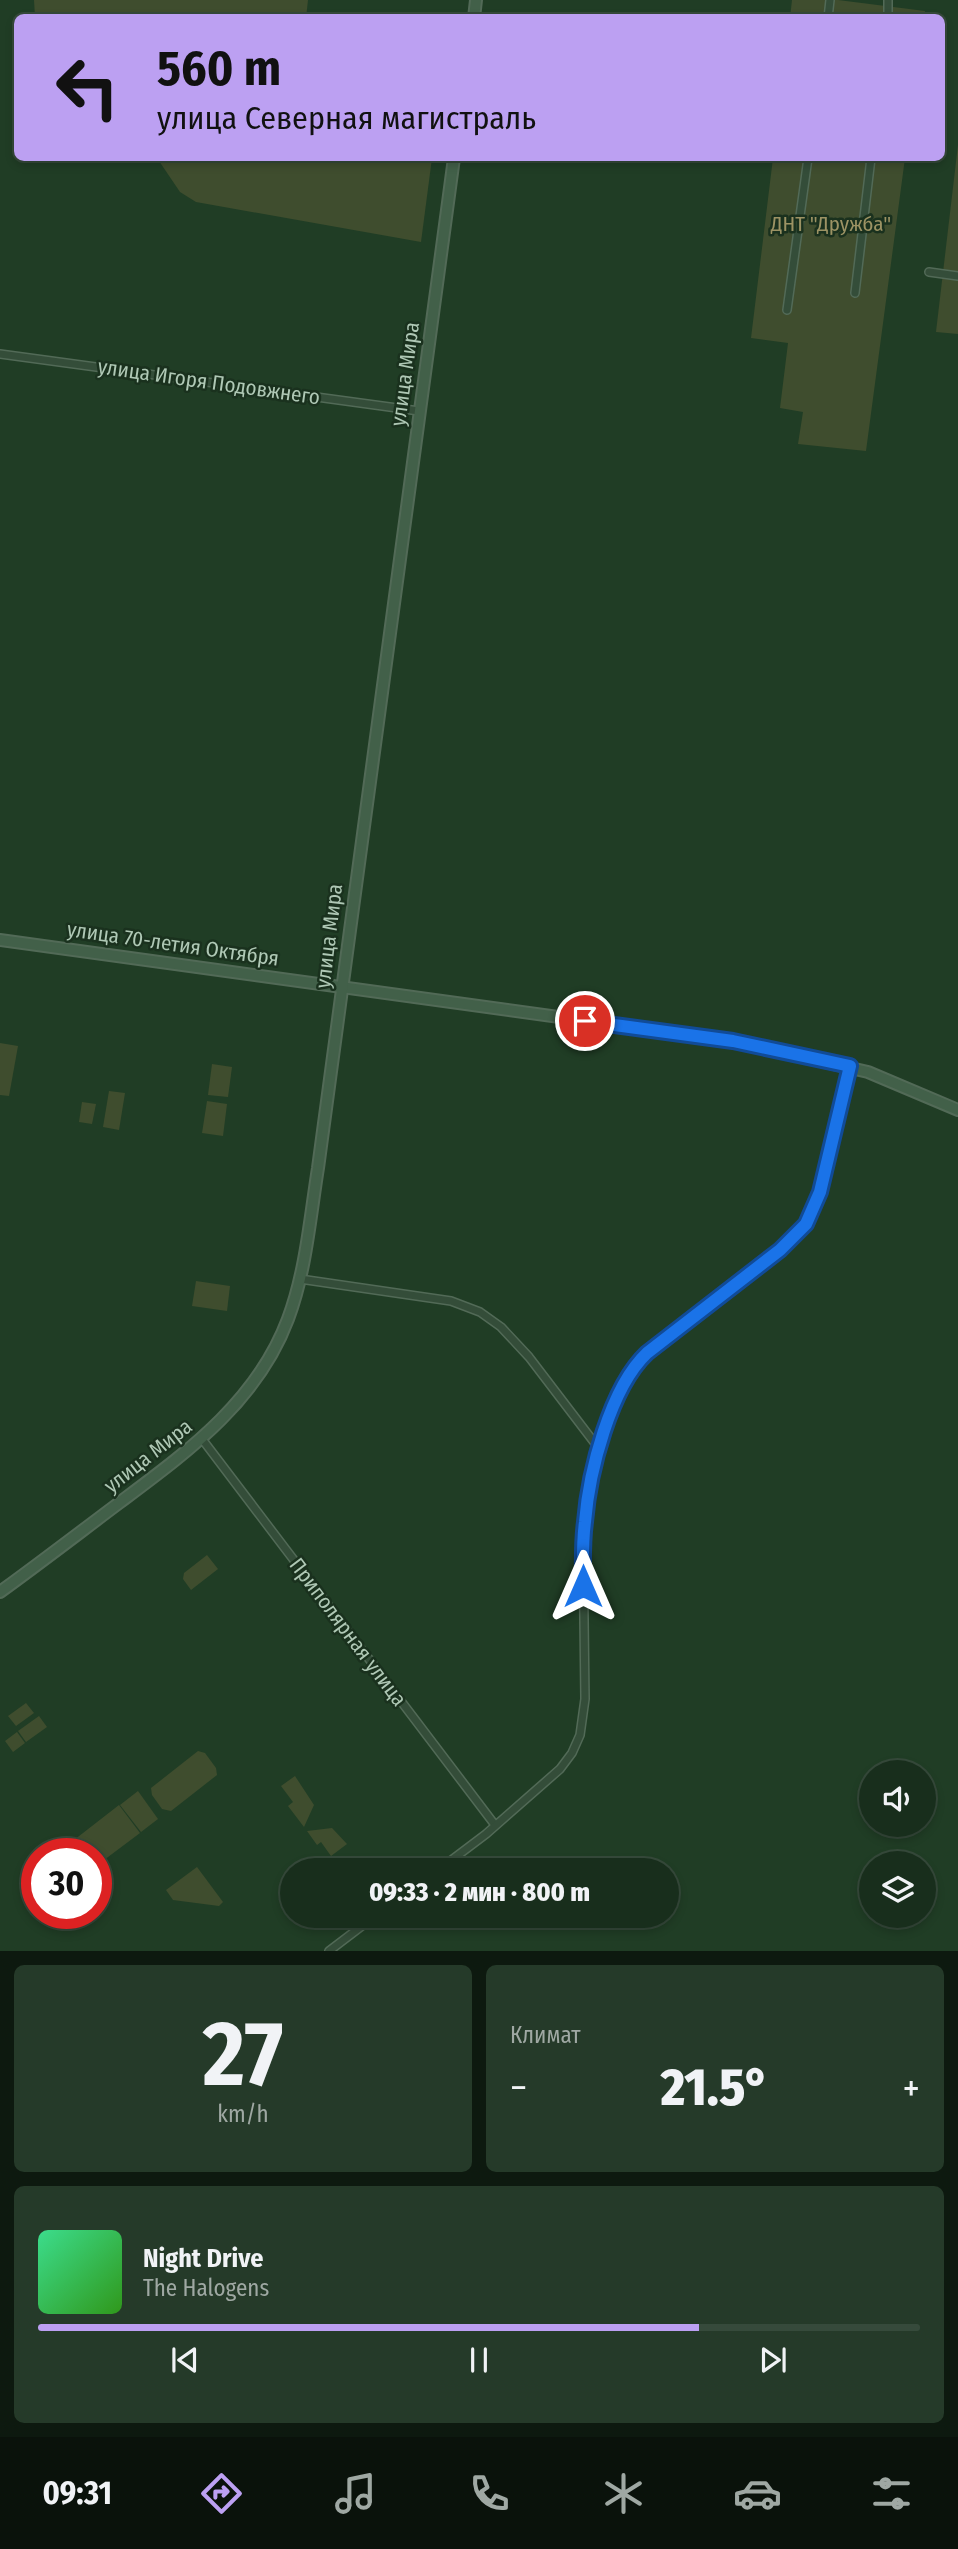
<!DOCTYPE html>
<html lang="ru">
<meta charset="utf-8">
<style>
:root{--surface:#182e1c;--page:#253a29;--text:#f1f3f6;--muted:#9fa8a3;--line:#364a3b;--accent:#bca0f2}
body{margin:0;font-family:"Fira Sans Condensed",sans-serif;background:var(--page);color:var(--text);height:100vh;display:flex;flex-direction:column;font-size:26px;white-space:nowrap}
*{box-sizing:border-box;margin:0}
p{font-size:23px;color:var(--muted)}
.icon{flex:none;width:38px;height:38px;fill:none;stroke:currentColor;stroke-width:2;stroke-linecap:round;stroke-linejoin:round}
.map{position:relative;height:1951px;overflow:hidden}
.side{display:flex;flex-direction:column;gap:14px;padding:14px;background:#0d190f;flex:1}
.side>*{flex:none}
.top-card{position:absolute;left:14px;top:14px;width:931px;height:147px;border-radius:10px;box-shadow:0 4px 10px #0003,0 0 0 2px var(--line);background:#bca0f2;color:#111;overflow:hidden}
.buttons{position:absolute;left:859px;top:1760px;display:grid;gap:14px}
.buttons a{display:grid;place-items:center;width:77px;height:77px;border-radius:50%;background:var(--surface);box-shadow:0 4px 10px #0003,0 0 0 2px var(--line);font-size:35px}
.speed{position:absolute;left:21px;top:1838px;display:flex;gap:14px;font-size:35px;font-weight:700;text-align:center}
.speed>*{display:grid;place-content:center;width:91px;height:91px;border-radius:50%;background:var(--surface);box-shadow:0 4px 10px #0003,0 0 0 2px var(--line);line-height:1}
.speed .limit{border:10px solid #d22;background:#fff;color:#111}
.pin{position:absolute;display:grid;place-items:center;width:60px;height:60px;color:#fff;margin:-30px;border:4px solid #fff;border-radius:50%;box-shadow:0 2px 7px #0007}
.me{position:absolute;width:77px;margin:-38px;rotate:0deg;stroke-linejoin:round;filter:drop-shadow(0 0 5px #0008)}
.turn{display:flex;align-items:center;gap:24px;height:147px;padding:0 28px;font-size:32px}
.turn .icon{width:91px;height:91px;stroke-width:2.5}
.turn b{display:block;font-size:49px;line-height:60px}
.big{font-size:52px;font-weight:800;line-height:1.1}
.side .widget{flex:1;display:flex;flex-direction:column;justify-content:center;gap:10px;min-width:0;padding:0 24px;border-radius:10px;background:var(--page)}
.side .dial{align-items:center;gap:0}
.dial b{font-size:91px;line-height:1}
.song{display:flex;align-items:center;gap:21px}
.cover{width:84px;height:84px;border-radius:10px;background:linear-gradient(135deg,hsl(150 70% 55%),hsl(110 70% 35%))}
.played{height:7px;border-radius:4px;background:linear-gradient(90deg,var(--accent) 75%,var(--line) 75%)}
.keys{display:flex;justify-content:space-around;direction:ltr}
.heat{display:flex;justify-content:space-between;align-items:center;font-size:38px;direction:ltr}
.side .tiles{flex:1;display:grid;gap:14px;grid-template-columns:1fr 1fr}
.widget:last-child{grid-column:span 2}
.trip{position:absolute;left:280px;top:1858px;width:399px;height:70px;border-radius:35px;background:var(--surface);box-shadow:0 4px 10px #0003,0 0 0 2px var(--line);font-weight:800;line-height:70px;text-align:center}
.dock{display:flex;height:112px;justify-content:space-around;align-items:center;background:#0a120b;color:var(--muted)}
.dock .icon{width:49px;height:49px}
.dock .current{color:var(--accent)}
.dock b{font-size:32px;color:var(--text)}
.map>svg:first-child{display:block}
.green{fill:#3f4d2e}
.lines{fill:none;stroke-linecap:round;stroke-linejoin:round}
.street-casing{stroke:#526a57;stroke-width:10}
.secondary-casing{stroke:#526a57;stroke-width:14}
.street{stroke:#344d39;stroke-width:7}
.secondary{stroke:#426049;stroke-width:10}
.route-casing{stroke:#114b97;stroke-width:18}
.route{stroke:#1a73e8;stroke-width:12}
.labels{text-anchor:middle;stroke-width:5;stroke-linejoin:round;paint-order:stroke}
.park-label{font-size:21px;fill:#9c9364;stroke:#1a311e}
.street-label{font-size:21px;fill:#afc8b5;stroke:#1a311e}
</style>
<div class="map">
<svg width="958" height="1951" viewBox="0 0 958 1951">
<rect width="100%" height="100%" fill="#203d25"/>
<g class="green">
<path d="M34,0H308L306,18L35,17Z"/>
<path d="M792,0H838L925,11L924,17L790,18Z"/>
<path d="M958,145V334L936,332Z"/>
<path d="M157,158H432L421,242L196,202L180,192Z"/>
<path d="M773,158H905L866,451L798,444L803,412L780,408L788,343L751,338Z"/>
<path d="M0,1043L18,1046L9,1096L0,1095Z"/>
<path d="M212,1064L232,1067L228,1097L208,1095Z"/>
<path d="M109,1091L125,1093L119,1130L103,1127Z"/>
<path d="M207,1101L227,1104L223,1136L202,1133Z"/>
<path d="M82,1102L96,1104L92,1124L79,1122Z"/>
<path d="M196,1281L230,1286L227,1311L192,1306Z"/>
<path d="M207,1555L218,1569L191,1590L183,1579L184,1573Z"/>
<path d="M26,1703L34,1713L16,1726L8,1716Z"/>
<path d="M39,1716L47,1727L26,1742L18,1731Z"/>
<path d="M17,1732L25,1743L13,1752L5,1741Z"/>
<path d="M198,1751L205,1753L216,1768L217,1775L171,1811L162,1809L152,1795L151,1788Z"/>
<path d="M295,1776L314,1805L304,1827L288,1806L293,1802L281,1786Z"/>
<path d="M138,1791L158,1819L141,1832L120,1805Z"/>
<path d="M119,1805L140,1833L96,1866V1853H84L74,1840Z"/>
<path d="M332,1828L347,1844L331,1856L321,1842L317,1845L307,1831Z"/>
<path d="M197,1867L223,1902L219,1906L173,1900L166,1890Z"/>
</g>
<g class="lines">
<defs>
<g id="street">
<path d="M828,18L830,0"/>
<path d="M888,18V0"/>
<path d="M929,272L958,276"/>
<path d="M855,293L871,158"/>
<path d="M787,310L808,158"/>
<path d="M0,354L419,411"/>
<path d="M300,1279L451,1301L480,1312L501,1327L529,1357L600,1450"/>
<path d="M202,1439L495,1825"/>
<path d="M437,1871L486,1834L560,1769L572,1753L580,1735L585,1699L583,1540L587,1503L595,1468L616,1399L632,1370L647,1353L783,1248L806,1224L820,1192L850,1066"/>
<path d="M329,1951L375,1916"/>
</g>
<g id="secondary">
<path d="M474,18L476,0"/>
<path d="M0,940L733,1041L868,1072L958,1110"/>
<path d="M0,1592C40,1563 79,1533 119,1503C187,1452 257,1402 288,1319C306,1271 310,1218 318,1168L454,158"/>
</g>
</defs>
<use href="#street" class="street-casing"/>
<use href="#secondary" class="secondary-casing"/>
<use href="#street" class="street"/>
<use href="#secondary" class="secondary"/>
</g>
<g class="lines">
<defs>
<path id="route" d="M583,1586C583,1565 582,1543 585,1522C589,1472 610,1388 647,1353L780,1250L806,1224L820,1192L850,1066L733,1041L585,1021"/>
</defs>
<use href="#route" class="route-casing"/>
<use href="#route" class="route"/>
</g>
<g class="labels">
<g class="park-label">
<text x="831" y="231">ДНТ "Дружба"</text>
</g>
<g class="street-label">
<text transform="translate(405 374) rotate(-82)" y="7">улица Мира</text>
<text transform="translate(209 382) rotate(8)" y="7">улица Игоря Подовжнего</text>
<text transform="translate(329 936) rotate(-83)" y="7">улица Мира</text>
<text transform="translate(173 944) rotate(8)" y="7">улица 70-летия Октября</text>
<text transform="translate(148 1456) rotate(-38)" y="7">улица Мира</text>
<text transform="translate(348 1632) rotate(53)" y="7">Приполярная улица</text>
</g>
</g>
</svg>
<div class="buttons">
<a><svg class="icon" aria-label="sound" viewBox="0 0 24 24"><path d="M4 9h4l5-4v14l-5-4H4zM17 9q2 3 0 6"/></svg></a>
<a><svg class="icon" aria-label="layers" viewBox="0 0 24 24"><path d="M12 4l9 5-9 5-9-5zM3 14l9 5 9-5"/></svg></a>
</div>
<div class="speed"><div class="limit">30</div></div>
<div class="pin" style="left:585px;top:1021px;background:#d93025"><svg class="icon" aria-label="arrive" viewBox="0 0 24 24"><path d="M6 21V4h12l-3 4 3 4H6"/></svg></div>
<svg class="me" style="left:583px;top:1586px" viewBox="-20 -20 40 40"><path d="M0-17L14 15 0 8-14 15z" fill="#1a73e8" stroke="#fff" stroke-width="4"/></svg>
<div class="trip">09:33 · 2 мин · 800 m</div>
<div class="top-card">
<div class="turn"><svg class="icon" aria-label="left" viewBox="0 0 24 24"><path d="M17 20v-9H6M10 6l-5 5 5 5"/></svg><div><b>560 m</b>улица Северная магистраль</div></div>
</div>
</div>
<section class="side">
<div class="tiles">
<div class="widget dial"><b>27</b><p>km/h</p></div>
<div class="widget"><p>Климат</p>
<div class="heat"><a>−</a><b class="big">21.5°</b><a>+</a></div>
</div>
<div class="widget">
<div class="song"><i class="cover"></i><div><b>Night Drive</b><p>The Halogens</p></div></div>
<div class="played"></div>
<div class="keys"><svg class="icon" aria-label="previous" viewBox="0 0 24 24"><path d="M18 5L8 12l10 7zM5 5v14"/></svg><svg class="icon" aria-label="pause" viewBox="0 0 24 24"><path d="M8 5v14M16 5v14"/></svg><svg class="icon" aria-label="next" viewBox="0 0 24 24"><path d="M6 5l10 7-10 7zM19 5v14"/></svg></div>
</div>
</div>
</section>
<nav class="dock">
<b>09:31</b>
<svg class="icon current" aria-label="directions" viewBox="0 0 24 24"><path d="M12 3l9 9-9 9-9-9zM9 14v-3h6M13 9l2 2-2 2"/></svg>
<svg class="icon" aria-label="music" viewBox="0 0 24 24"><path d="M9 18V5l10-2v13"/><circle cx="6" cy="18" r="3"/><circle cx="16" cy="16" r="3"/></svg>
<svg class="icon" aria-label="phone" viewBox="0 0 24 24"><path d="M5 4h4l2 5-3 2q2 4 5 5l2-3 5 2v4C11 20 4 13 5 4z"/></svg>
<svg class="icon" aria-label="climate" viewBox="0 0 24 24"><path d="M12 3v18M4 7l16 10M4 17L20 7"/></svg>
<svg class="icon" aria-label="car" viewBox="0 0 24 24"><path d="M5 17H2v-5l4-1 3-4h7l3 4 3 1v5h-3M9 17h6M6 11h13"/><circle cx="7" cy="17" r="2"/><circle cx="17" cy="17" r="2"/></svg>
<svg class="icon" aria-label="filters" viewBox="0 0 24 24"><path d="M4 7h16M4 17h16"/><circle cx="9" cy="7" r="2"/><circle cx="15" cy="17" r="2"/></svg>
</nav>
